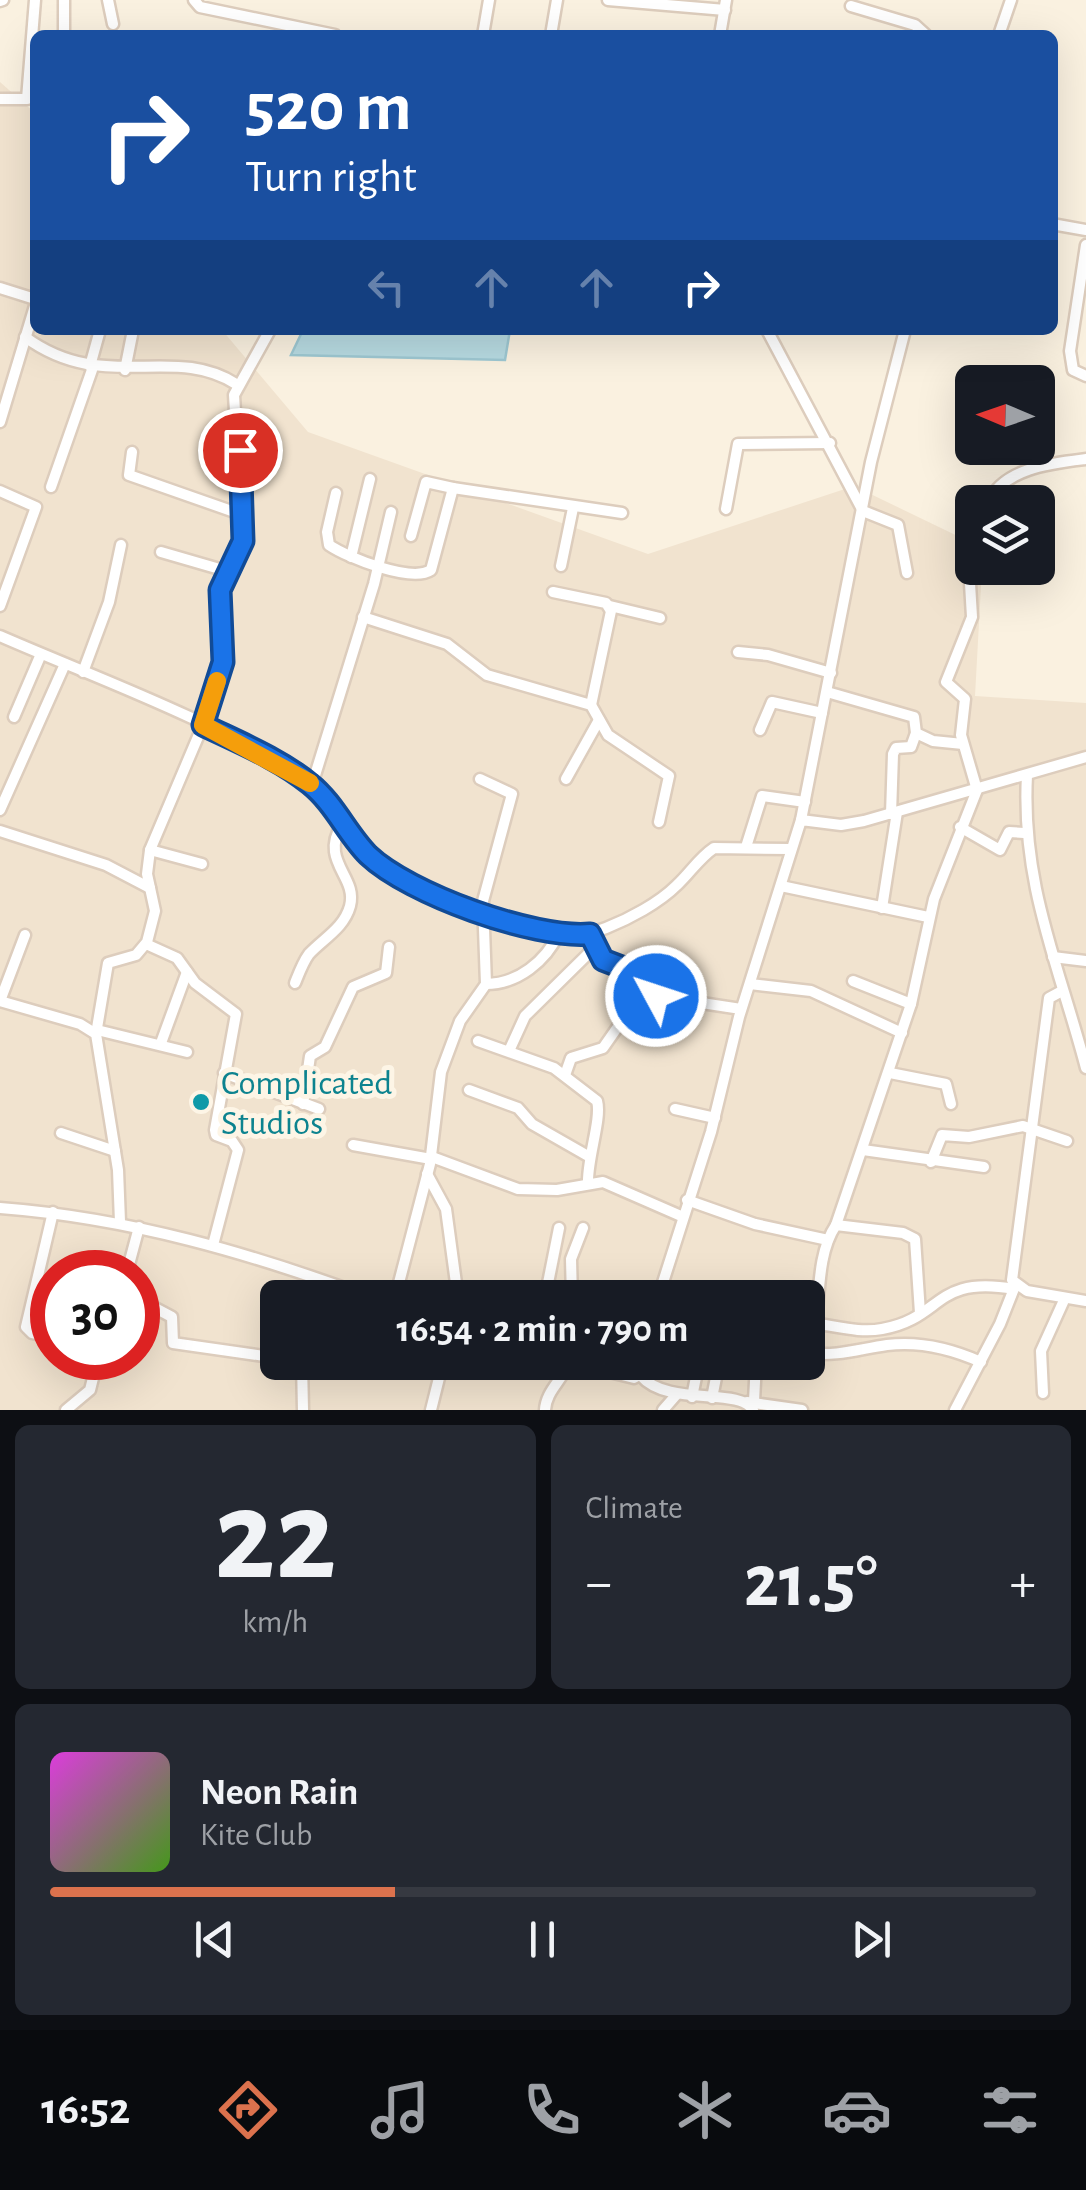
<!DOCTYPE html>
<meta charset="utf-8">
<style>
:root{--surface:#171b24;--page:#242831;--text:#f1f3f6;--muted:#9ea1a6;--line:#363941;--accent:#dc724d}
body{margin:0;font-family:"Alegreya Sans",sans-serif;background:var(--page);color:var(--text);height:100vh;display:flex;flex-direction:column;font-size:38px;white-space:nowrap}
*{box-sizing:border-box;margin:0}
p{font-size:32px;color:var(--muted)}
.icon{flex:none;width:55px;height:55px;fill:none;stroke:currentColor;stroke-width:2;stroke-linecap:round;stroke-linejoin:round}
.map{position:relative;height:1410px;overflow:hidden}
.drawer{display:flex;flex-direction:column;gap:15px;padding:15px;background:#0d0f14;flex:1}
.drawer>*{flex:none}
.guide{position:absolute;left:30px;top:30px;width:1028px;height:305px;border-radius:15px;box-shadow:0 10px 40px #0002;background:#1a4fa0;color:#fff;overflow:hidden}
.needle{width:65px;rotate:272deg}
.buttons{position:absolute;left:955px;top:365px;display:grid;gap:20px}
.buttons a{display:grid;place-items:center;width:100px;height:100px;border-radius:15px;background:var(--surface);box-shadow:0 10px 40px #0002;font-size:50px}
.speed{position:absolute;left:30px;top:1250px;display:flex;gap:20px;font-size:50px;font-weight:700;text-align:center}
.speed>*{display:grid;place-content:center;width:130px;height:130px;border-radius:50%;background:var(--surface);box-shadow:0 10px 40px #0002;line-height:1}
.speed .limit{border:15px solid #d22;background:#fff;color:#111}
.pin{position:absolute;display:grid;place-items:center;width:85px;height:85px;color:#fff;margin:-42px;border:5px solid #fff;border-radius:50%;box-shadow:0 2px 10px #0007}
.me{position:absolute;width:110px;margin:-55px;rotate:310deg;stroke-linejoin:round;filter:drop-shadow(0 0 8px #0008)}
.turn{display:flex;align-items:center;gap:35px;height:210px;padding:0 50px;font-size:45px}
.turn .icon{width:130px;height:130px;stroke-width:2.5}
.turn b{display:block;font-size:70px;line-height:85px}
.lanes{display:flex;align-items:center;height:95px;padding:0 50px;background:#0003;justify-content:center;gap:50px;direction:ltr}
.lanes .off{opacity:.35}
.big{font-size:75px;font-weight:700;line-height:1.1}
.drawer .widget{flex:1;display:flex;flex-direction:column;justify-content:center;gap:15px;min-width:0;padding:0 35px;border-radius:15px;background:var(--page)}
.drawer .dial{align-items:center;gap:0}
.dial b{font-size:130px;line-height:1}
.song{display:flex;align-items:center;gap:30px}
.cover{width:120px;height:120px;border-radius:15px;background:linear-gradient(135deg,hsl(300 70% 55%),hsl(100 70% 35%))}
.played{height:10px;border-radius:5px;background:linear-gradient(90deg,var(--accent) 35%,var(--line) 35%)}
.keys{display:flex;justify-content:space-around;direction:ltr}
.heat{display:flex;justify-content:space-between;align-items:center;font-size:55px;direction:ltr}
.drawer .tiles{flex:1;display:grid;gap:15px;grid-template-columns:1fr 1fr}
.widget:last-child{grid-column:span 2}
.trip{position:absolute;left:260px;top:1280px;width:565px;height:100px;border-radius:15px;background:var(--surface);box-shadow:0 10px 40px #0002;font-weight:700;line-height:100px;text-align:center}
.tab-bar{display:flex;height:160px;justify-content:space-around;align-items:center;background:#090b0e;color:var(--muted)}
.tab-bar .icon{width:70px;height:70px}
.tab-bar .current{color:var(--accent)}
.tab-bar b{font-size:45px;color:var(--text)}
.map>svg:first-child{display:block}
.residential{fill:#f1e3cf;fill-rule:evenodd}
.water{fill:#b7dae1;stroke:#9ec8d2;stroke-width:2.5}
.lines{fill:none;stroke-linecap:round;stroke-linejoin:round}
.minor-casing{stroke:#ddcdbd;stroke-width:15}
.minor{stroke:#fff;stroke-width:10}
.route-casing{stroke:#114b97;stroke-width:25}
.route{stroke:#1a73e8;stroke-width:18}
.slow{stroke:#f59e0b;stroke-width:18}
.culture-dot{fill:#0f9aa8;stroke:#fdf5e6;stroke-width:4}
.labels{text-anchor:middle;stroke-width:10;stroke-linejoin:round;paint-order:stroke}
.culture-label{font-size:35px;fill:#0d838f;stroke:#fdf5e6;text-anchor:start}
</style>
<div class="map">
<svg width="1086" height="1410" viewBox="0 0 1086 1410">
<rect width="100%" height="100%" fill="#faf1e0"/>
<path class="residential" d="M0,82L35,113V330H222L308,432L648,554L854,486L972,543V568H982L975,696L1086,703V1410H0ZM52,1272H138V1358H52ZM278,1298H808V1362H278Z"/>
<path class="water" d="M303,330H510L505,360L291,355Z"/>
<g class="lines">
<defs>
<g id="minor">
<path d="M108,0L113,24"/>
<path d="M194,0L200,7L335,35"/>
<path d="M608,0L725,10"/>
<path d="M0,1L3,0"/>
<path d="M851,6L915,25L926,35"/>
<path d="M64,35V0"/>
<path d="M483,35L489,0"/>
<path d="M551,35L557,0"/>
<path d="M720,35L726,0"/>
<path d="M999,35L1011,0"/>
<path d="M0,99H27L35,0"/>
<path d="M1052,224L1086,230"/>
<path d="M1086,245L1070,351L1073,370L1086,376"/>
<path d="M0,288L35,299"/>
<path d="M767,330L863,511L898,525L907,573"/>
<path d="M25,337C104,395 172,343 236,384"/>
<path d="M90,366L100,330"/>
<path d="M125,370L133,330"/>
<path d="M0,422L35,306"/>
<path d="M132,452L129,475L243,515"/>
<path d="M51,487L93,367"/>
<path d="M0,491L36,507L0,606"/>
<path d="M336,493L327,532L329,545C348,558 412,583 431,570L453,488L622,513"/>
<path d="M989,502C1003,468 1053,463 1086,459"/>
<path d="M726,509L738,444L830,443"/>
<path d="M411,536L426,482L453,488"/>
<path d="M161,552L230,572"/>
<path d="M351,557L370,479"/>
<path d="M561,566L573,508"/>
<path d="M553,592L606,603L611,611L591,705"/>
<path d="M610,606L660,618"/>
<path d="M363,617L447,644L487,675L591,705L608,735L669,776L659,822"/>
<path d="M0,636C101,680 209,718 302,778C332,797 345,834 372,858C412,894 554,949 606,928C629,919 659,903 677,885C690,873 699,858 714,848L790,849"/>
<path d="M738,652L768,655L831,673"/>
<path d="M83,672L109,602L121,545"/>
<path d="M827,692L914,717L916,733L933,741L963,744"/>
<path d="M14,717L41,654"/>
<path d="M760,730L772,702L822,713"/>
<path d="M1027,775C1021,884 1059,965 1086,1068"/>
<path d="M566,779L599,720"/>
<path d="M312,785L374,584L391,512"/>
<path d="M0,810L65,664"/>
<path d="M891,814L893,754L896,748L911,747L916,733"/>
<path d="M801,820L871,462L905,330"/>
<path d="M960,827L1000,850L1009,832L1024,833"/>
<path d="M0,831L106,865L150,888"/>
<path d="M746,847L762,796L805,802"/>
<path d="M150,850L202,864"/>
<path d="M781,886L928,917"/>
<path d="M882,908L897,812"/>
<path d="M590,934L603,961L650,978L656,996L741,1009"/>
<path d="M146,944L177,958L195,983L236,1014L215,1130L216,1135L232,1141L238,1150L213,1245"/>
<path d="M1053,957L1086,961"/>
<path d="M853,981L911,1004"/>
<path d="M295,983C299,973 303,962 309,954C324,938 344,928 350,906C358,876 319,862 342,824"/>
<path d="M486,984C518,984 546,961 559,933"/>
<path d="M750,984L811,991L902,1033"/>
<path d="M1062,991L1049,998L1012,1280L1027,1291L1086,1301"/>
<path d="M0,1001L80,1024L96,1034L118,1170L120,1222"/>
<path d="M0,1001L25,935"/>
<path d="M97,1030L187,1052"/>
<path d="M96,1034L108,963L136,955L147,942L155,911L147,874L150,850L203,725L223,662L220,590L243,541L234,395L270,330"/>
<path d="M478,1041L554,1068L597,1101C602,1118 587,1159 588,1183"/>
<path d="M161,1043L187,972"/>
<path d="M509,1051L525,1016L593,949"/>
<path d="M224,1073L319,1109"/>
<path d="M890,1073L946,1084L951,1104"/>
<path d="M565,1075L571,1058L603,1048L624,1018"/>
<path d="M469,1090L518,1108L532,1124L588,1156"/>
<path d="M303,1104L310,1056L325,1047L353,987L386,973L389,947"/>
<path d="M675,1109L715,1118"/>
<path d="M61,1133L115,1151"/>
<path d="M353,1145L431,1159"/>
<path d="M863,1150L984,1167"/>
<path d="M432,1157L518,1189L557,1190L603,1182L681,1216"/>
<path d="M931,1162L942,1135L969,1137L1023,1126L1067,1141"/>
<path d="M427,1174L446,1209L458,1298"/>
<path d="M687,1200L755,1224L828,1240"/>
<path d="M0,1208C130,1218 250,1253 372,1298"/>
<path d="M836,1225L911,1004L934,899L977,790L961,735L965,699L946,682L972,617L967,533L972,525"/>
<path d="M127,1272L139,1227"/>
<path d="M395,1298L430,1164L441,1072L460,1021L486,984L483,901L512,794L480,779"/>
<path d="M545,1298L559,1228"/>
<path d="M572,1298L571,1259L583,1228"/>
<path d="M658,1298L711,1132L739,1017L801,820L841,825L864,821L1086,757"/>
<path d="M138,1299L172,1317L173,1343L278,1358"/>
<path d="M819,1324C840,1327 861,1333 882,1329C944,1318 933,1275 1014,1289"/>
<path d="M52,1337L32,1333L26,1327L53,1212"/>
<path d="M808,1353C836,1357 859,1349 887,1345C919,1341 952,1349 981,1362"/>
<path d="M811,1354C822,1314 813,1259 836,1225L903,1233L915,1239L920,1313"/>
<path d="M302,1362L303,1410"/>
<path d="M569,1362L634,1378L643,1373L645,1362"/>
<path d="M641,1376C668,1407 739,1387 753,1410"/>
<path d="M1043,1393L1041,1351L1065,1298"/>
<path d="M692,1397L699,1362"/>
<path d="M712,1398L719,1362"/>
<path d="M754,1401L756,1362"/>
<path d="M747,1402L802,1410"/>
<path d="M66,1410L90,1390L98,1358"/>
<path d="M431,1410L443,1362"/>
<path d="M545,1410C546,1391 562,1381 569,1362"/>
<path d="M663,1410L677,1394"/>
<path d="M955,1410L1000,1324L1015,1286"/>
</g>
</defs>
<use href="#minor" class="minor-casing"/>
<use href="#minor" class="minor"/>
</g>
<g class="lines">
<defs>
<path id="route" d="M240,450L243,541L220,590L223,662L203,725C238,742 280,759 310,784C334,803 347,834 368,855C409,894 534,939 590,934L603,960L650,978L656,996"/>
</defs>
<use href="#route" class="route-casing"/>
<use href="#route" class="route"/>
<path class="slow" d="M217,681L203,725L310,783"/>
</g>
<circle class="culture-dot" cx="201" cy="1102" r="10"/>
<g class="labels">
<g class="culture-label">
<text x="221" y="1094">Complicated<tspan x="221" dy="40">Studios</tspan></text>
</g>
</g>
</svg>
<div class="buttons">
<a><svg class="needle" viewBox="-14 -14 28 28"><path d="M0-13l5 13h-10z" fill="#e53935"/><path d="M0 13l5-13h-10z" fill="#9ea1a6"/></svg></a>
<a><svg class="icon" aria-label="layers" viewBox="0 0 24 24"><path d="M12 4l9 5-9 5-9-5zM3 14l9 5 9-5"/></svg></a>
</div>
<div class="speed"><div class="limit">30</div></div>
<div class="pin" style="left:240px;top:450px;background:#d93025"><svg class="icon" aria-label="arrive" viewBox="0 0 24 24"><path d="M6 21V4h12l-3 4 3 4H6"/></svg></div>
<svg class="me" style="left:656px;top:996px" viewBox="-20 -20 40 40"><circle r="17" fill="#1a73e8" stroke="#fff" stroke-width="3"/><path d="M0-11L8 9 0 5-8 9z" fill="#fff"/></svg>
<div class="trip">16:54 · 2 min · 790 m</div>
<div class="guide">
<div class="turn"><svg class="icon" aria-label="right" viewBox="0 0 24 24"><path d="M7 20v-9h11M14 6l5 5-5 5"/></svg><div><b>520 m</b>Turn right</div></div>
<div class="lanes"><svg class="icon off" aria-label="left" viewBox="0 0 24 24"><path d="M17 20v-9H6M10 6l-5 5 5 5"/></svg><svg class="icon off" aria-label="ahead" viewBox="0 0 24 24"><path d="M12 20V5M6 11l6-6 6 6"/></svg><svg class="icon off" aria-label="ahead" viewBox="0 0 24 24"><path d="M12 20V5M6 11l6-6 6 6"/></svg><svg class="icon" aria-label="right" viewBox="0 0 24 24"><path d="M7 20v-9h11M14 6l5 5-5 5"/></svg></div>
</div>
</div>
<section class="drawer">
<div class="tiles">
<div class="widget dial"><b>22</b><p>km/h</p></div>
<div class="widget"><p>Climate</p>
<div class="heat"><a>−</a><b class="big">21.5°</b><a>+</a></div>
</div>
<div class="widget">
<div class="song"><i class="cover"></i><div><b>Neon Rain</b><p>Kite Club</p></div></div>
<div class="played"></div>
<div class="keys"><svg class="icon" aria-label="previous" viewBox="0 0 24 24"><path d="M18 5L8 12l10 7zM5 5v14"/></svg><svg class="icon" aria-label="pause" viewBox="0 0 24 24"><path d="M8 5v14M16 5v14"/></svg><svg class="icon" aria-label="next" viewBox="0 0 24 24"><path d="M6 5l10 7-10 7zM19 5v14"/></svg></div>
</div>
</div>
</section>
<nav class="tab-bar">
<b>16:52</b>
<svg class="icon current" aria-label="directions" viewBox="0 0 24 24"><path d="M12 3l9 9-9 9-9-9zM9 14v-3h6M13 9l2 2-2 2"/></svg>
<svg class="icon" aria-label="music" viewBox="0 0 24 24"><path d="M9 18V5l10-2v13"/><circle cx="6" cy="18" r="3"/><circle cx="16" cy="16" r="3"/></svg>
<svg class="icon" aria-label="phone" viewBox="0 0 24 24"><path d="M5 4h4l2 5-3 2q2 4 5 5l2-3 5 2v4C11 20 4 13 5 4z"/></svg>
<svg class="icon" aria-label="climate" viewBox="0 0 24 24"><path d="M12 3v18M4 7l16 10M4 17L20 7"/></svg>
<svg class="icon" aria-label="car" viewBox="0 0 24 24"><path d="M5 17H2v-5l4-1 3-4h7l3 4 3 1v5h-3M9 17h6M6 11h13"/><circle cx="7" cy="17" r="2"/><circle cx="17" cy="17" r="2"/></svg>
<svg class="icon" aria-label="filters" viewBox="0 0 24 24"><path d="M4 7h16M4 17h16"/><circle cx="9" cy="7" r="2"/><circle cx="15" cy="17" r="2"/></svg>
</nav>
